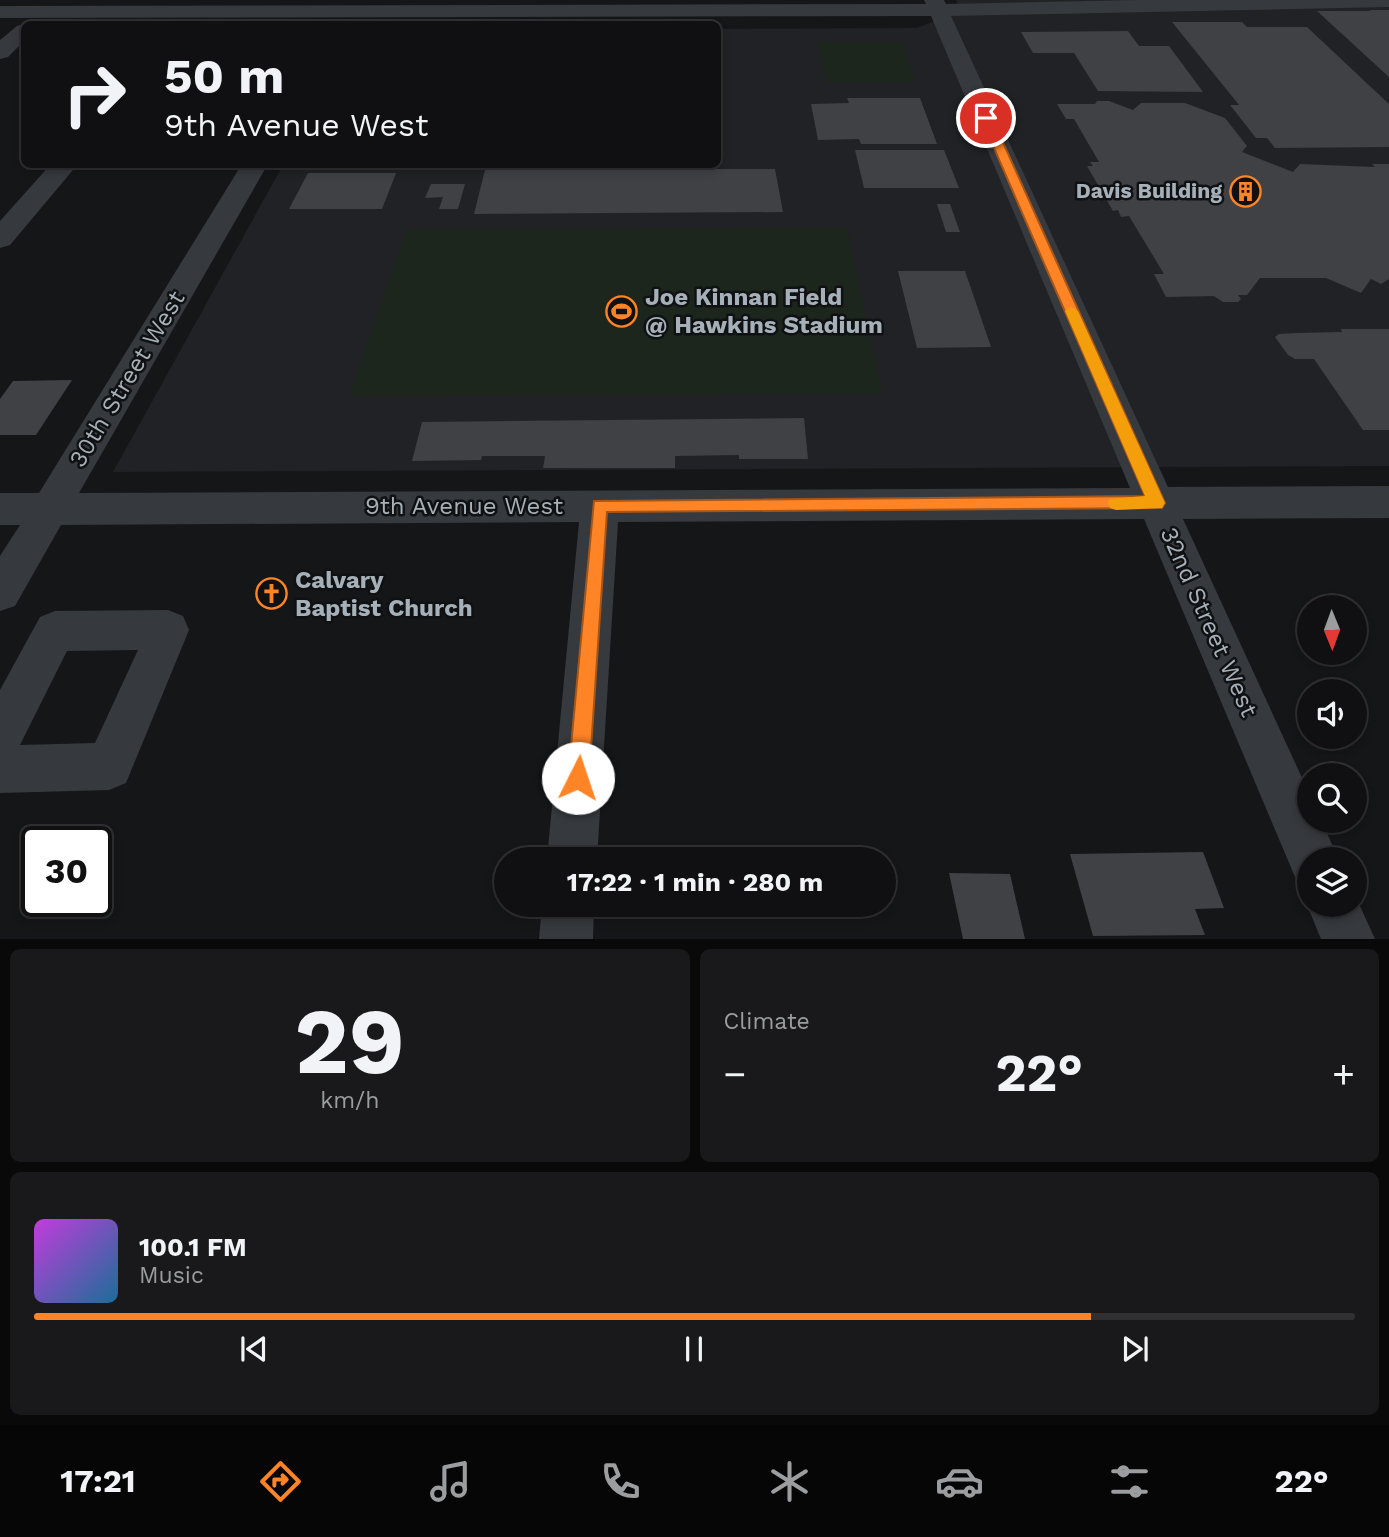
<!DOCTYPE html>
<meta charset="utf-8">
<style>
:root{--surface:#101012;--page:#19191b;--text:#f1f3f6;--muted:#9c9d9f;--line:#303032;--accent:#ff8426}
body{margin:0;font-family:"Work Sans",sans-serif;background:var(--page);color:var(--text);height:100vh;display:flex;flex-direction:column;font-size:26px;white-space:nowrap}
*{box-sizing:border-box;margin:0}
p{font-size:23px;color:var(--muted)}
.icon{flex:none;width:38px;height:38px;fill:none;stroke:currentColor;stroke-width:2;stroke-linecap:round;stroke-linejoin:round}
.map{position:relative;height:939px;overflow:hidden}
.drawer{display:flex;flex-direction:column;gap:10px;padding:10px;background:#09090a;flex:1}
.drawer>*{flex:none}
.banner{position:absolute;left:21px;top:21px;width:700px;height:147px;border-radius:10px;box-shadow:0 4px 10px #0003,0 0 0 2px var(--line);background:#101012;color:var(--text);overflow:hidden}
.needle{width:46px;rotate:179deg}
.buttons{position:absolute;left:1297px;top:595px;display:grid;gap:14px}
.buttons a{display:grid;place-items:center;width:70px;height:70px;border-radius:50%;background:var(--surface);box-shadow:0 4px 10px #0003,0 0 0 2px var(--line);font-size:35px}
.speed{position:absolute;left:21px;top:826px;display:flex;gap:14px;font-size:35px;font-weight:700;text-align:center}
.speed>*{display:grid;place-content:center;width:91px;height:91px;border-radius:50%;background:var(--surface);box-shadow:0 4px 10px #0003,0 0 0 2px var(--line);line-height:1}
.speed .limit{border:4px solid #111;border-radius:10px;background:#fff;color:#111}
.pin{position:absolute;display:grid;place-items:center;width:60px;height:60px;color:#fff;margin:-30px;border:4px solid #fff;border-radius:50%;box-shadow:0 2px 7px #0007}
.me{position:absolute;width:77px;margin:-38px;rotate:4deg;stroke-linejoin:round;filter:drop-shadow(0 0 5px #0008)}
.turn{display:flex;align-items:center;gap:24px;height:147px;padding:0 28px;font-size:32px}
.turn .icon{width:91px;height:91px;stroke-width:2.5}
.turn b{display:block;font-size:49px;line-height:60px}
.big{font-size:52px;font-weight:700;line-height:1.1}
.drawer .tile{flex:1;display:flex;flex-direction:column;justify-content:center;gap:10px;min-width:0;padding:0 24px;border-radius:10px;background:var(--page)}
.drawer .dial{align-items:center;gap:0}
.dial b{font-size:91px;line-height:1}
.song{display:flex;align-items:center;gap:21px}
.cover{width:84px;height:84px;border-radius:10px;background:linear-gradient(135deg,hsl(290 70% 55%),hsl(200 70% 35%))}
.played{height:7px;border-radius:4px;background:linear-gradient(90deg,var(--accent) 80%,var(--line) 80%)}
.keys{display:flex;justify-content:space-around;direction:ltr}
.heat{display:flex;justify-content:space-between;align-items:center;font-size:38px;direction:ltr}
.drawer .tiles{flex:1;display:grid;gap:10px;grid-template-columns:1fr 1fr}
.tile:last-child{grid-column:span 2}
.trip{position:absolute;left:494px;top:847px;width:402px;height:70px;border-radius:35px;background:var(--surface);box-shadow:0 4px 10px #0003,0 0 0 2px var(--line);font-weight:700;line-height:70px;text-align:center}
.menu{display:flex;height:112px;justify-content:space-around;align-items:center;background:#060607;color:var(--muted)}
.menu .icon{width:49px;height:49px}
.menu .on{color:var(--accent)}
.menu b{font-size:32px;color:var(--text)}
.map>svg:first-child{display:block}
.built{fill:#212225}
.green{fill:#1d261d}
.building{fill:#3f4145}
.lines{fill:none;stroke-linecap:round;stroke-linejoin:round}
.minor{fill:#36393d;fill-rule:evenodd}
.route{fill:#ff8426;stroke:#a65619;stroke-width:2}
.slow{fill:#f59e0b}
.labels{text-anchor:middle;stroke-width:5;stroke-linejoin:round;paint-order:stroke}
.far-poi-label{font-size:21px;font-weight:bold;fill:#a6b0b9;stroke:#101113;text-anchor:end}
.poi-label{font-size:24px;font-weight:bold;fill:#a6b0b9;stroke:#101113;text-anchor:start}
.street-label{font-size:24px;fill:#a6b0b9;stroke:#101113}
</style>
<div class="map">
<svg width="1389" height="939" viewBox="0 0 1389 939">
<rect width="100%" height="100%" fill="#151618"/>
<path class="built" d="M956,0H1389V466L113,472L283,165L718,164V29L917,28L960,11Z"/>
<g class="green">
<path d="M818,42H902L915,82H827Z"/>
<path d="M847,228L882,394L349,396L407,229Z"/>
</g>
<g class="building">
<path d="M1369,10H1389V77L1317,11H1371Z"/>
<path d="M1172,22H1242L1247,27H1307L1389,104V147L1275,148L1267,138H1256L1230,105H1239Z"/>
<path d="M1128,31L1139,46H1169L1203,92L1098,91L1074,53H1033L1021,32Z"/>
<path d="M847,98H920L937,144H861L859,139L818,140L811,104L849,103Z"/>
<path d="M1097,101H1109L1133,110L1141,103H1185L1225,118L1247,146L1242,152L1293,172L1300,164L1375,167L1372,164H1389V279L1381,284L1371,279L1361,293L1326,278H1260L1247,295H1238L1241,299L1238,302H1223L1214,296L1166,297L1154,274H1164L1129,216L1121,217L1118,210L1113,211L1087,166H1093L1090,162H1099L1074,119H1066L1057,104H1095Z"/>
<path d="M855,150H944L959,188H864Z"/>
<path d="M578,164H684V169H775L783,212L474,214L485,170H577Z"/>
<path d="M308,173H396L382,209H289Z"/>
<path d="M431,184H465L458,209H439L443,197L425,198Z"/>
<path d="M937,204H950L960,232H946Z"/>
<path d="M898,271H965L991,347L917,348Z"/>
<path d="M1341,329H1389V430H1363L1314,359H1295L1288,355L1275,337L1279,334L1297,333L1342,332Z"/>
<path d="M72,380L36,435H0V399L13,381Z"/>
<path d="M804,418L808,459H739V455L675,456V468H543L545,456H482L481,460L412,461L422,422Z"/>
<path d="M1203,852L1224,908L1195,909L1205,935L1093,936L1070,854Z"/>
<path d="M949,873L1010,874L1025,939H963Z"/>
</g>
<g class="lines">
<g class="minor">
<path d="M924,0H944L946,4L1136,0H1389V7L951,16L1168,487L1389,486V518L1183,519L1309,793V821H1322L1338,859H1309V883L1295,877L1144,519L618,522L597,859H547L579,522L61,525L15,606L0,611V556L20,525H0V493H39L242,164H268L79,493L1130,488L931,16L0,18V6L926,4Z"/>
<path d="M24,24H27H24V41L8,57L0,59V40L17,26Z"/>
<path d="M51,164H78L10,245L0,248V221Z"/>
<path d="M168,610L183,616L189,630L126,783L109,790L0,793V690L40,617L55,611ZM138,650L95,743L20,745L67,651Z"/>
<path d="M1354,893L1375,939H1321L1307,905L1309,900V905H1354Z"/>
<path d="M542,905H594L593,939H539Z"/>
</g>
</g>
<path class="route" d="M986,115L992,118L1165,503L1162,508L607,512L589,778L586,785L578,788L571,785L568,778L594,501L1145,496L981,118Z"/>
<path class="slow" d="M1071,307L1078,311L1165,503L1162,508L1116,510L1110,508L1108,503L1110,499L1145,496L1065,311Z"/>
<defs>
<symbol id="building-ring" viewBox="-11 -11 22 22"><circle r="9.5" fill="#101113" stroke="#ff8426" stroke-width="1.5"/><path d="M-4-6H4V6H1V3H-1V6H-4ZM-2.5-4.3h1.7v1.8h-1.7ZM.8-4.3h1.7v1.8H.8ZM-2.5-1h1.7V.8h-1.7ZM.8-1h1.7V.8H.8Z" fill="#ff8426"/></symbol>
<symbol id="stadium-ring" viewBox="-11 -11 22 22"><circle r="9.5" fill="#101113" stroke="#ff8426" stroke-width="1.5"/><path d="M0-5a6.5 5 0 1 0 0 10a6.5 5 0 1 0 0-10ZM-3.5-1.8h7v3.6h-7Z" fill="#ff8426"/></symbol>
<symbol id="church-ring" viewBox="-11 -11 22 22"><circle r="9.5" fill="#101113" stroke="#ff8426" stroke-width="1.5"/><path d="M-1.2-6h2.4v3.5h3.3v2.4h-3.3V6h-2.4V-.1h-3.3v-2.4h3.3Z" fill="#ff8426"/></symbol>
</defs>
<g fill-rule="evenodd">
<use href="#building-ring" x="1228" y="174" width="35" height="35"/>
<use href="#stadium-ring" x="604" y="294" width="35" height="35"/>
<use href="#church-ring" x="254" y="576" width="35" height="35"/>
</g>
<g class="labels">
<g class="far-poi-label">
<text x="1222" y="198">Davis Building</text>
</g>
<g class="poi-label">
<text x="645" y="305">Joe Kinnan Field<tspan x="645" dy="28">@ Hawkins Stadium</tspan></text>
<text x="295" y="588">Calvary<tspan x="295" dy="28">Baptist Church</tspan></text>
</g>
<g class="street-label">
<text transform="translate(127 379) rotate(-59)" y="8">30th Street West</text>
<text x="464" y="514">9th Avenue West</text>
<text transform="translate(1209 622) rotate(66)" y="8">32nd Street West</text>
</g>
</g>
</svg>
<div class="buttons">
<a><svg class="needle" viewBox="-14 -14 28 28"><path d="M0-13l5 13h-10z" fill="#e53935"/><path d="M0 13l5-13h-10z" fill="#9c9d9f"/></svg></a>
<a><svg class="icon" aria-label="sound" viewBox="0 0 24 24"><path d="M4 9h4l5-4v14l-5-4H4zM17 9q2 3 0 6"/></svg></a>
<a><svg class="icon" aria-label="search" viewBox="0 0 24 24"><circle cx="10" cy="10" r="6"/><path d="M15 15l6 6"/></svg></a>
<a><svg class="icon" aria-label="layers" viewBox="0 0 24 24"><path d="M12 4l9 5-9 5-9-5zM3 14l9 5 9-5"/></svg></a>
</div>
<div class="speed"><div class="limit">30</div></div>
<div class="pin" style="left:986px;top:118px;background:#d93025"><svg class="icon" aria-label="arrive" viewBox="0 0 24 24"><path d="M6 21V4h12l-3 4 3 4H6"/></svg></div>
<svg class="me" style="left:578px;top:778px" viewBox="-20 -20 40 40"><circle r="19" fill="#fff"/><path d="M0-13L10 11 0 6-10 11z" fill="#ff8426"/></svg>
<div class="trip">17:22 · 1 min · 280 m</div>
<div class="banner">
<div class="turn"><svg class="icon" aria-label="right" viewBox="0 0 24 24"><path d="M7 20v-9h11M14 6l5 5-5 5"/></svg><div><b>50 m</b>9th Avenue West</div></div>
</div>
</div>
<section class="drawer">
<div class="tiles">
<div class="tile dial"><b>29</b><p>km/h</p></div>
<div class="tile"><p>Climate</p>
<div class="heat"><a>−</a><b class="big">22°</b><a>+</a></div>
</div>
<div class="tile">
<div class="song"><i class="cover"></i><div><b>100.1 FM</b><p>Music</p></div></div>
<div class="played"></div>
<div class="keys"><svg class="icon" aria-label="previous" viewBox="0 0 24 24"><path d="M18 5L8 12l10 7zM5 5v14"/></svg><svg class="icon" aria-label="pause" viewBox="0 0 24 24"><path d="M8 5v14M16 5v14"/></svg><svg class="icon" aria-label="next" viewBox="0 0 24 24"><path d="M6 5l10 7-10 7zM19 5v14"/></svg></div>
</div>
</div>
</section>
<nav class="menu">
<b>17:21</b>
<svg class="icon on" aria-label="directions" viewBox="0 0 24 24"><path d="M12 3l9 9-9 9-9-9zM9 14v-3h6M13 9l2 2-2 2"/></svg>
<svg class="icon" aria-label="music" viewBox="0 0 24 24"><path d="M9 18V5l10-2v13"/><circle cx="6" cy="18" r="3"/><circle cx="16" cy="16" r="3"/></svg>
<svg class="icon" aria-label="phone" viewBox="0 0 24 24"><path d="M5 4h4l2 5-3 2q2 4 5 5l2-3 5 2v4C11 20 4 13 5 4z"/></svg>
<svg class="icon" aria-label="climate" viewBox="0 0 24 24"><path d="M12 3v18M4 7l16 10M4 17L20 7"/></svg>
<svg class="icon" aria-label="car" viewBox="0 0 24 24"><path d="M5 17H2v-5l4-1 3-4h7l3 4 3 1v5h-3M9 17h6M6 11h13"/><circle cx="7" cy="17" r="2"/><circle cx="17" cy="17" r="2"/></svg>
<svg class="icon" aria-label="filters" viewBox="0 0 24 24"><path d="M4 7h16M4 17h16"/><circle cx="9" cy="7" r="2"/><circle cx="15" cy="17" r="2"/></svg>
<b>22°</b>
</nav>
